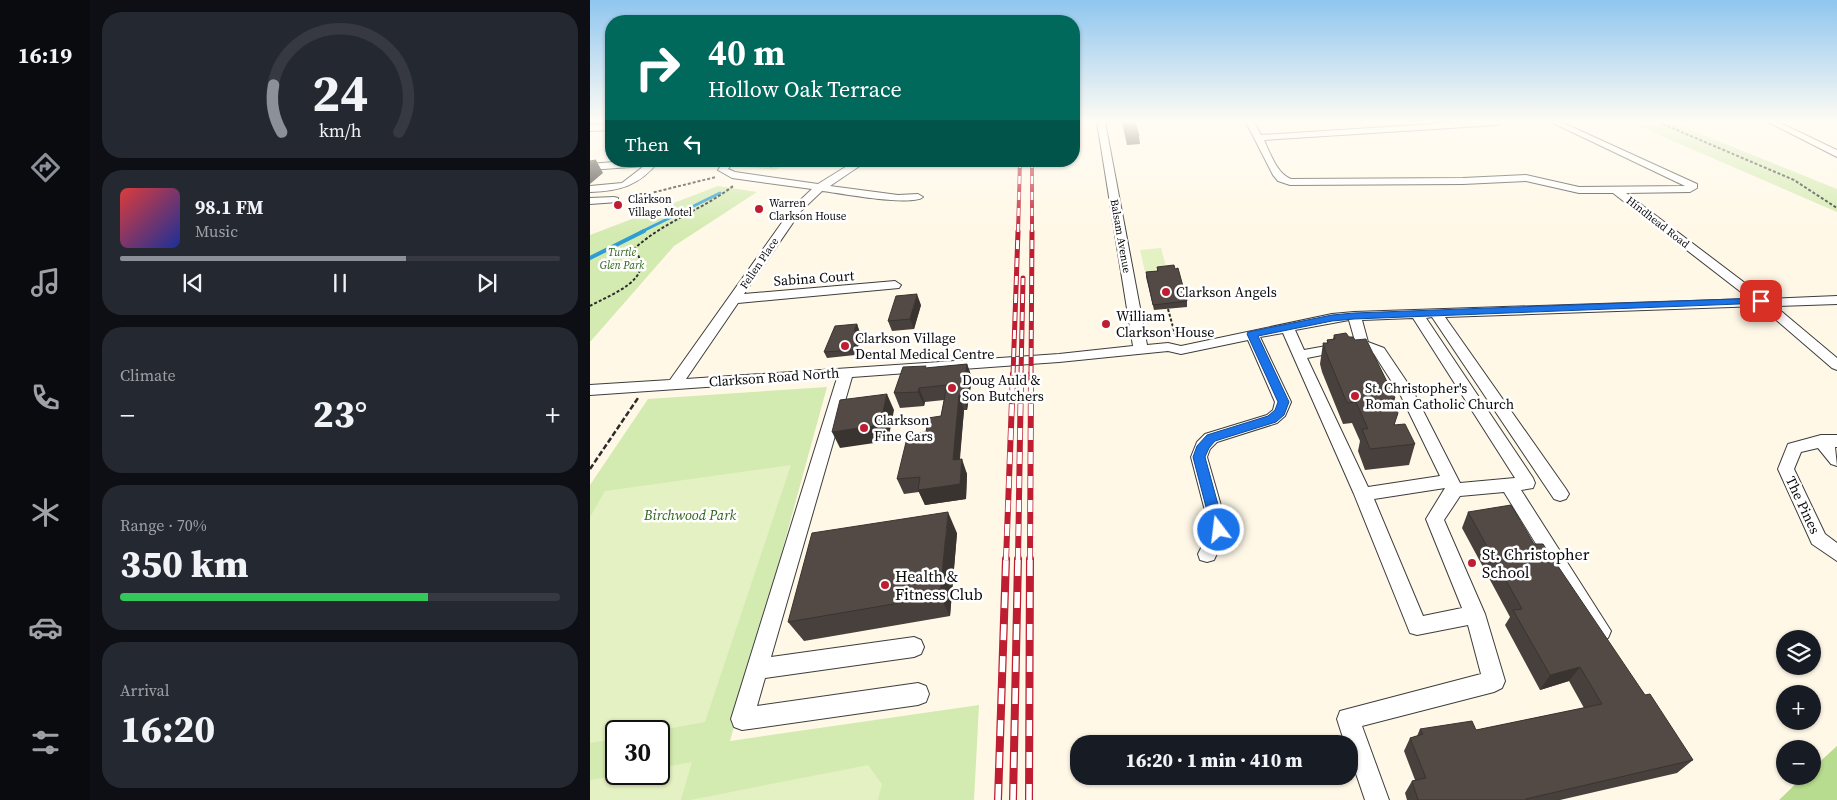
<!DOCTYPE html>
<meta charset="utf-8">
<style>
:root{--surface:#171b24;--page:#242831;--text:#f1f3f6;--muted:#9ea1a6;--line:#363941;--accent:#8c9099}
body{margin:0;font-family:"Source Serif 4",serif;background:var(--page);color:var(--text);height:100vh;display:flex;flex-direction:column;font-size:19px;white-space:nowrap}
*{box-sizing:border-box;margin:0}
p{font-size:16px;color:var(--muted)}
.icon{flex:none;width:28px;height:28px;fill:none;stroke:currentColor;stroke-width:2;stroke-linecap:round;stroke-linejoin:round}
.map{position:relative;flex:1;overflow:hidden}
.details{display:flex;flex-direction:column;gap:12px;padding:12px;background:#0d0f14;width:500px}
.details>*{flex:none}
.guide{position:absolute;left:15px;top:15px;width:475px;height:152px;border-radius:20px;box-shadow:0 1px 4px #0004;background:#00695c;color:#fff;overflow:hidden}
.tools{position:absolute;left:1186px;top:630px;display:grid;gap:10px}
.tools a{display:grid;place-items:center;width:45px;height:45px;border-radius:50%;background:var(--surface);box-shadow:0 1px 4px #0004;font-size:25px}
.speed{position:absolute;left:15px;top:720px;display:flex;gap:10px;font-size:25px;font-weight:700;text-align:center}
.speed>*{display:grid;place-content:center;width:65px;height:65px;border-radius:50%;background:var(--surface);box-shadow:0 1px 4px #0004;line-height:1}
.speed .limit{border:2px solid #111;border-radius:8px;background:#fff;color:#111}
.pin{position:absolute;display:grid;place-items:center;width:42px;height:42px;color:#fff;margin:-21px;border-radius:10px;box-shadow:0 2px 8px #0006}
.me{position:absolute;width:55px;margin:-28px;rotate:345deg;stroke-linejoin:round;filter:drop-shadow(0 0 4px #0008)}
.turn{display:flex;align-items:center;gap:18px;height:105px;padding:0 20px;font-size:22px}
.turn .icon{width:65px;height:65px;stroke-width:2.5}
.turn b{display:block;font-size:35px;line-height:42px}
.then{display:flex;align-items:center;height:48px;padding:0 20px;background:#0003;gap:10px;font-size:19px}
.big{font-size:38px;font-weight:800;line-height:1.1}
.details .tile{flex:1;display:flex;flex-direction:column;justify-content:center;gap:8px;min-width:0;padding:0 18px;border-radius:20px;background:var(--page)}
.details .dial{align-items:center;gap:0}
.dial svg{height:130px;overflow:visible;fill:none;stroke:var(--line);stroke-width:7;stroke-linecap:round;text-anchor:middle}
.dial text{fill:var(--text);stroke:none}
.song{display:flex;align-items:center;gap:15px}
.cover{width:60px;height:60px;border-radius:8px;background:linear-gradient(135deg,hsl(0 70% 55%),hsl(230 70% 35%))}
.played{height:5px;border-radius:2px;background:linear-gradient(90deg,var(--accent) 65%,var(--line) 65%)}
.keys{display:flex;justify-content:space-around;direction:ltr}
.heat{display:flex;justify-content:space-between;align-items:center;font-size:28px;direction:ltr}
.charge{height:8px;border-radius:4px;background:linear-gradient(90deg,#34c759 70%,var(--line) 0)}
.trip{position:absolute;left:480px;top:735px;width:288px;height:50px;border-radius:20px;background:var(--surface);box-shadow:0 1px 4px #0004;font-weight:800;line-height:50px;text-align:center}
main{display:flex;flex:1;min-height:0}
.menu{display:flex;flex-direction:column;width:90px;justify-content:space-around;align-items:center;background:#090b0e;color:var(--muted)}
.menu .icon{width:35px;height:35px}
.menu .current{color:var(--accent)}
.menu b{font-size:22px;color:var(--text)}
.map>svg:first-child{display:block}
.green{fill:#d3eab0;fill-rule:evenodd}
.forest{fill:#b7db8f}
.pitch{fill:#e4f1c2}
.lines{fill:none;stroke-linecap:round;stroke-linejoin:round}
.stream-far1{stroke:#2d9dd3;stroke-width:3}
.stream{stroke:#2d9dd3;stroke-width:4}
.minor-casing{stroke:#3d3d3d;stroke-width:2}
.path-far1{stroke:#2c2c2c;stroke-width:2;stroke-dasharray:3 2;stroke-linecap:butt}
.path{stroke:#2c2c2c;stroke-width:2.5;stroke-dasharray:5.5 2.5;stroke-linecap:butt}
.minor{fill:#fff;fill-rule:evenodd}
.rail-far3-casing{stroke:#bf1d31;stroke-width:4}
.rail-far2-casing{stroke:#bf1d31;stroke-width:5}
.rail-far1-casing{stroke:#bf1d31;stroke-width:6}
.rail-casing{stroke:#bf1d31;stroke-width:8}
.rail-far3{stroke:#fff;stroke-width:2.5;stroke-dasharray:8;stroke-linecap:butt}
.rail-far2{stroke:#fff;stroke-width:3;stroke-dasharray:9;stroke-linecap:butt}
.rail-far1{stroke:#fff;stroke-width:4.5;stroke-dasharray:12;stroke-linecap:butt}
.rail{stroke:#fff;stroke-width:5.5;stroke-dasharray:16;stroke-linecap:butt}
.wall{fill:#47403c}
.shaded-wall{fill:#3a3431}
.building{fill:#534a46;stroke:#3a3431}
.route{fill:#1a73e8;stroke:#114b97}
.poi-dot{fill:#bf1d31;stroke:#fff;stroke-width:2}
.labels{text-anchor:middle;stroke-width:5;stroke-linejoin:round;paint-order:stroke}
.far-poi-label{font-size:11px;fill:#0a0a0a;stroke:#fff;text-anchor:start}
.far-street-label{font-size:11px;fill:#0a0a0a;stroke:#fff}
.far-park-label{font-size:11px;font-style:italic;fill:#2e6319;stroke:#fff}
.street-label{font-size:14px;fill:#0a0a0a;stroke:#fff}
.poi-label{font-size:14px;fill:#0a0a0a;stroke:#fff;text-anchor:start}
.park-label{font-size:14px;font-style:italic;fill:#2e6319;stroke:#fff}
.near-poi-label{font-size:16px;fill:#0a0a0a;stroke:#fff;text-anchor:start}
</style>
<main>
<nav class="menu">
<b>16:19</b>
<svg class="icon current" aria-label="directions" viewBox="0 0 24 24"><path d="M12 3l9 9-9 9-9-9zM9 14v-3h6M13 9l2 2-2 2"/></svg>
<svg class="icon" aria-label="music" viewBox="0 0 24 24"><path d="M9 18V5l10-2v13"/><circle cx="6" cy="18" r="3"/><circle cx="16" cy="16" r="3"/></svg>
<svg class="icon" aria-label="phone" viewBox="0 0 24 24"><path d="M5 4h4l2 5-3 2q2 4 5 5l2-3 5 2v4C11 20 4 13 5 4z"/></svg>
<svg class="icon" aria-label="climate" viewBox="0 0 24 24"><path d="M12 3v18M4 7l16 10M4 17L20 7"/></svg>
<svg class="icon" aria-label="car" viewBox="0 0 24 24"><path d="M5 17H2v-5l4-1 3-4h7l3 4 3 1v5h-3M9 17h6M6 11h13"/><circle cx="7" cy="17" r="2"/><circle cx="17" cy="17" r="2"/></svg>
<svg class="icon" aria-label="filters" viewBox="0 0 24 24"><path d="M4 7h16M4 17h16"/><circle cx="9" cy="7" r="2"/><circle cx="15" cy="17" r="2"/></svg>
</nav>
<section class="details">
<div class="tile dial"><svg viewBox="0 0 100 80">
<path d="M14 69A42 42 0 1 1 86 69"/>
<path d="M14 69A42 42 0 0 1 9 40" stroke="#8c9099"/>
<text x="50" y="56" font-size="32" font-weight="700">24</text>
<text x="50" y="72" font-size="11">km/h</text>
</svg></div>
<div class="tile">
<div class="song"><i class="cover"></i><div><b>98.1 FM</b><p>Music</p></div></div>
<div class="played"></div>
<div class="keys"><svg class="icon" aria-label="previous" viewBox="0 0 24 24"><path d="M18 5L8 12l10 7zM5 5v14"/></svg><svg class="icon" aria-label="pause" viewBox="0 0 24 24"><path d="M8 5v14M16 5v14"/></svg><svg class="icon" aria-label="next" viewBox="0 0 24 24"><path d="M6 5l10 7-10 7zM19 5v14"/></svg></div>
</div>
<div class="tile"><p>Climate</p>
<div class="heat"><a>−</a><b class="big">23°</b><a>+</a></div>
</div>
<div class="tile"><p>Range · 70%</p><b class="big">350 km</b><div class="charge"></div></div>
<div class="tile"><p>Arrival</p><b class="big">16:20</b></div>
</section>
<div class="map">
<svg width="1247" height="800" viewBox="0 0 1247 800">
<rect width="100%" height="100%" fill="#fff8e7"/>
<g class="green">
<path d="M1039,122H1081L1247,189V212Z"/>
<path d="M170,161H203L185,170L157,167Z"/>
<path d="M128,186L167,192L84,246L0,342V235Z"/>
<path d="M237,387L140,741L389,705L384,800H0V485L58,399ZM26,731H69V774H26Z"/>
</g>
<path class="forest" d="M1247,746V800H1189L1214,776H1222L1223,768Z"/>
<g class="pitch">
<path d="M571,248L577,270L555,272L550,250Z"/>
<path d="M201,465L115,722L66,731H26V739L0,743V517L15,491Z"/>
<path d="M102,762L91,800H0V780L37,774H69V768Z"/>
<path d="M278,765L292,784L288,800H100Z"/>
</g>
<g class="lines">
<g class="stream-far1">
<path d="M181,166L190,161"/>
<path d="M51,232L130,193"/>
</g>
<path class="stream" d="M0,258L54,231"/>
<defs>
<g id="minor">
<path d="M507,122H515L557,345L578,343L591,346L742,314L764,312L1160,299L1023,193H989L936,181L873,184L700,185L688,181L683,175L656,122H664L671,135L874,122H911L907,125L674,140C680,153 687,174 701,179L873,178L936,175L989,187L1095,186L961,122H971L1107,184V188L1100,192L1036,193L1176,299L1247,296V304L1185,306L1247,358V370L1242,368L1170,306L855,317L976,489L979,494L976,499L970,501L964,499L842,317L836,318L943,478L945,483L943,488L931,490L1021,631L1018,638L1011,640L1004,638L914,492L870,496L854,520L895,614L915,681L912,688L904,692L772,726L799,800H775L759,753V744H755L747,719L750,711L891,674L878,625L827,635L820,633L764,494L693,333L670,337L701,402L695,416L687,423L627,442L620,449L617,457L638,530L624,560L617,562L610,560L608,554L620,530L601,457L607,442L615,434L677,415L683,410L685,402L658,340L591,354L578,351L469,362L262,377L181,657L324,637L331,640L334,647L331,654L324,657L175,678L167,706L328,683L336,686L339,694L336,702L328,705L152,730L144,727L141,719L247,378L0,395V385L80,380L203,207L222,189L142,178L128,170L134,161H144L138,169L145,172L228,184L265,161H277L240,186L308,195L328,194L333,197C322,207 250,193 232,191L211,211L154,294L305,281L311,285L309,288L148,303L96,379L469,354L543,346ZM823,318L925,478L870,483L823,391L794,348L778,342L772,320ZM759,320L767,348L784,354L811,396L850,476L778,487L717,358L758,350L760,347L753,343L714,350L705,330ZM855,488L836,519L872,608L833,616L784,499Z"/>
<path d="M1178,122H1188L1247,150V157Z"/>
<path d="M21,124V130L0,131V125Z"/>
<path d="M36,161L68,162C49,186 29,191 0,192V186L32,183L54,166L0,170V164Z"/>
<path d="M24,197L28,198V202L0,204V198Z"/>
<path d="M1231,435H1247V447H1245L1247,466L1241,464L1228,448L1211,452L1204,469L1235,534L1247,543V561L1222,544L1188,469L1198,444Z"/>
</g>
</defs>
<use href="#minor" class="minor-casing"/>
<g class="path-far1">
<path d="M1068,122L1204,180L1247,208"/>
<path d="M39,194H57L126,177"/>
<path d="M0,306C21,294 68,279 44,249C73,222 112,210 143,186"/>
<path d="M578,309L586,338"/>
</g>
<path class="path" d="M0,469L48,398"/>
<use href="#minor" class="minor"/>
<defs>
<g id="rail-far3">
<path d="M428,232L430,161"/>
<path d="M442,232V161"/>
</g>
<g id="rail-far2">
<path d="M423,375L428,231"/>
<path d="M431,375L433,278"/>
<path d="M441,375L442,231"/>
</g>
<g id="rail-far1">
<path d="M416,560L423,374"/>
<path d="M428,560L431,374"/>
<path d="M440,560L441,374"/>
</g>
<g id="rail">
<path d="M408,800L416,559"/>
<path d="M423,800L428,559"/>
<path d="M439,800L440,559"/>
</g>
</defs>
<use href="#rail-far3" class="rail-far3-casing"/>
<use href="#rail-far2" class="rail-far2-casing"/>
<use href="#rail-far1" class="rail-far1-casing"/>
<use href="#rail" class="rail-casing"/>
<use href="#rail-far3" class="rail-far3"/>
<use href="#rail-far2" class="rail-far2"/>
<use href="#rail-far1" class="rail-far1"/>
<use href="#rail" class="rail"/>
</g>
<g class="wall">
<path d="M532,122H545L549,136L550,144L537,145L533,127Z"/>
<path d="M567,267L597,301V307L564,310L556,277V272L567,271Z"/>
<path d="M331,305L324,329L302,331L298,321Z"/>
<path d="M267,324L269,330V331L272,336L265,355L237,358L234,352Z"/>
<path d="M744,335L759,337L765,340L805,398L804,404L805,425L825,444L819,465L775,470L768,451L770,441L762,423L753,424L732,372L730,364L733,343H737V340L743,339Z"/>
<path d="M377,364L382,378L377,410H374L370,459L377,474L376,499L335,505L329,492L314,494L307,479L336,432L351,416L354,400L335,402L334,406L310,408L304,393L336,368Z"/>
<path d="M878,512L944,544L1055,695L1103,760L1087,773L970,800H817L815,793L822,781L825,780L814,751L820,738L827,736L830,729L886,730L994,708L979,681L950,690L915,625L920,617L872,528Z"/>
<path d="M367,533L360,616L214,641L198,622Z"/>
</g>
<g class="shaded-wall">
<path d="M0,122H21V123L0,125Z"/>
<path d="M6,160L13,173L0,184V165Z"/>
<path d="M327,294L331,305L324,329L320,319Z"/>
<path d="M267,324L269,330L266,336L264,331Z"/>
<path d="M270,331L272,336L265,355L263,350Z"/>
<path d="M377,364L382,378L377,410L373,395Z"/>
<path d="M329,388L335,402L334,406L328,392Z"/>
<path d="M297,394L304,410L298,441L250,448L242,432Z"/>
<path d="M369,395L374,410L368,475L363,460Z"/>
<path d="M372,459L377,474L376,499L335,505L328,490Z"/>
<path d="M358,512L367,533L360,616L350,596Z"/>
<path d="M990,667L979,681L950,690L960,675Z"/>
</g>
<g class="building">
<path d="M533,122H545L549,136H537Z"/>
<path d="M6,160L0,165V161Z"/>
<path d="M584,265L585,269L588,268L597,301L563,305L556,272L568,271L567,267Z"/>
<path d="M327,294L320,319L298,321L306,296Z"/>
<path d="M267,324L264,331H270L263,350L234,352L245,326Z"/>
<path d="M756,333L759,337H763L765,340L776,339L805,398L801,399L808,413L804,425L815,424L825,444L780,449L772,429H778L766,402L757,403L735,350L733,343H738L737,340L745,339L744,335Z"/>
<path d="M377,364L373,395H369L363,460L372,459L370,484L328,490L330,477L307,479L318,434L336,432L338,418L351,416L357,385L329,388L328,392L304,393L313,367L336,366L335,368Z"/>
<path d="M297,394L290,425L242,432L250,400Z"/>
<path d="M921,505L944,544H953L1055,695L1060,694L1103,760L936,799V800H828L822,781L836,778L820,738L833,734L830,729L882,721L886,730L1012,704L990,667L960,675L923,610L932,609L878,512Z"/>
<path d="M358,512L350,596L198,622L222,533Z"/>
</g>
<linearGradient id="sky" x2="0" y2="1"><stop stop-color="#8fc6ef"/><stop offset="0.52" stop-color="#fffcf4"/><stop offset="1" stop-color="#fffcf4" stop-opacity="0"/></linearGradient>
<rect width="1247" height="234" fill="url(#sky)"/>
<path class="route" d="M1171,298L1174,299V303L764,319L742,321L668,336L699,402L694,415L686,422L625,441L619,448L615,457L635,530L633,534H624L622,530L603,457L607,446L617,435L678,416L685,410L688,402L657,334L658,332L742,315L764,313Z"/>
<g class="poi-dot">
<circle cx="28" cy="205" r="5"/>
<circle cx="169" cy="209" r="5"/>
<circle cx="576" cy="292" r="5"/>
<circle cx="516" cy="324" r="5"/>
<circle cx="255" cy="346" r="5"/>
<circle cx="362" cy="388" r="5"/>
<circle cx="765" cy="396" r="5"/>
<circle cx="274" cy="428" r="5"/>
<circle cx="882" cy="563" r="5"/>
<circle cx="295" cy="585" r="5"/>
</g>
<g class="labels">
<g class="far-poi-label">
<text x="38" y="203">Clarkson<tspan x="38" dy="13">Village Motel</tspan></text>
<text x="179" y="207">Warren<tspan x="179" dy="13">Clarkson House</tspan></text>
</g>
<g class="far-street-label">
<text transform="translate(1068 222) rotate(38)" y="4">Hindhead Road</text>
<text transform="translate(531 236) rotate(80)" y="4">Balsam Avenue</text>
<text transform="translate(169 263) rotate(-56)" y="4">Fellen Place</text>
</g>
<g class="far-park-label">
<text x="32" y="256">Turtle<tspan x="32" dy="13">Glen Park</tspan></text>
</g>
<g class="street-label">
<text transform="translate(224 278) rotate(-4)" y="5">Sabina Court</text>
<text transform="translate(184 377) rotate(-4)" y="5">Clarkson Road North</text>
<text transform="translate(1213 505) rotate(65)" y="5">The Pines</text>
</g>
<g class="poi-label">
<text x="586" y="297">Clarkson Angels</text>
<text x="526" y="321">William<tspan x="526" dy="16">Clarkson House</tspan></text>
<text x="265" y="343">Clarkson Village<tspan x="265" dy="16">Dental Medical Centre</tspan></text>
<text x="372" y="385">Doug Auld &amp;<tspan x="372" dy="16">Son Butchers</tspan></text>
<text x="775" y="393">St. Christopher's<tspan x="775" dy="16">Roman Catholic Church</tspan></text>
<text x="284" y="425">Clarkson<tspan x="284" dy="16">Fine Cars</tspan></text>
</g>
<g class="park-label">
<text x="100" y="520">Birchwood Park</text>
</g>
<g class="near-poi-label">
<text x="892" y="560">St. Christopher<tspan x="892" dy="18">School</tspan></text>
<text x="305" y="582">Health &amp;<tspan x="305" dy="18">Fitness Club</tspan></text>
</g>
</g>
</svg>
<div class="tools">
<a><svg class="icon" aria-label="layers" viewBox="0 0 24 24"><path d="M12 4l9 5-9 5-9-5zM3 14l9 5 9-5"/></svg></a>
<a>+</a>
<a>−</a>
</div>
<div class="speed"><div class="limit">30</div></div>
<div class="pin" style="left:1171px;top:301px;background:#d93025"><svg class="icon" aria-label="arrive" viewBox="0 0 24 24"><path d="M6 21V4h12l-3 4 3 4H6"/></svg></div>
<svg class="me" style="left:629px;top:530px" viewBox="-20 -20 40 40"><circle r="17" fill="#1a73e8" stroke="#fff" stroke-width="3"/><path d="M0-11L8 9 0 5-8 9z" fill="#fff"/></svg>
<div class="trip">16:20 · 1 min · 410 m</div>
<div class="guide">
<div class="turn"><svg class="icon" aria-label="right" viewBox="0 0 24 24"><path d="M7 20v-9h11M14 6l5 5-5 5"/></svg><div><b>40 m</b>Hollow Oak Terrace</div></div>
<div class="then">Then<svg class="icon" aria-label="left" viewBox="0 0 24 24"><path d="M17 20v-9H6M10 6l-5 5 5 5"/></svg></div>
</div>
</div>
</main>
